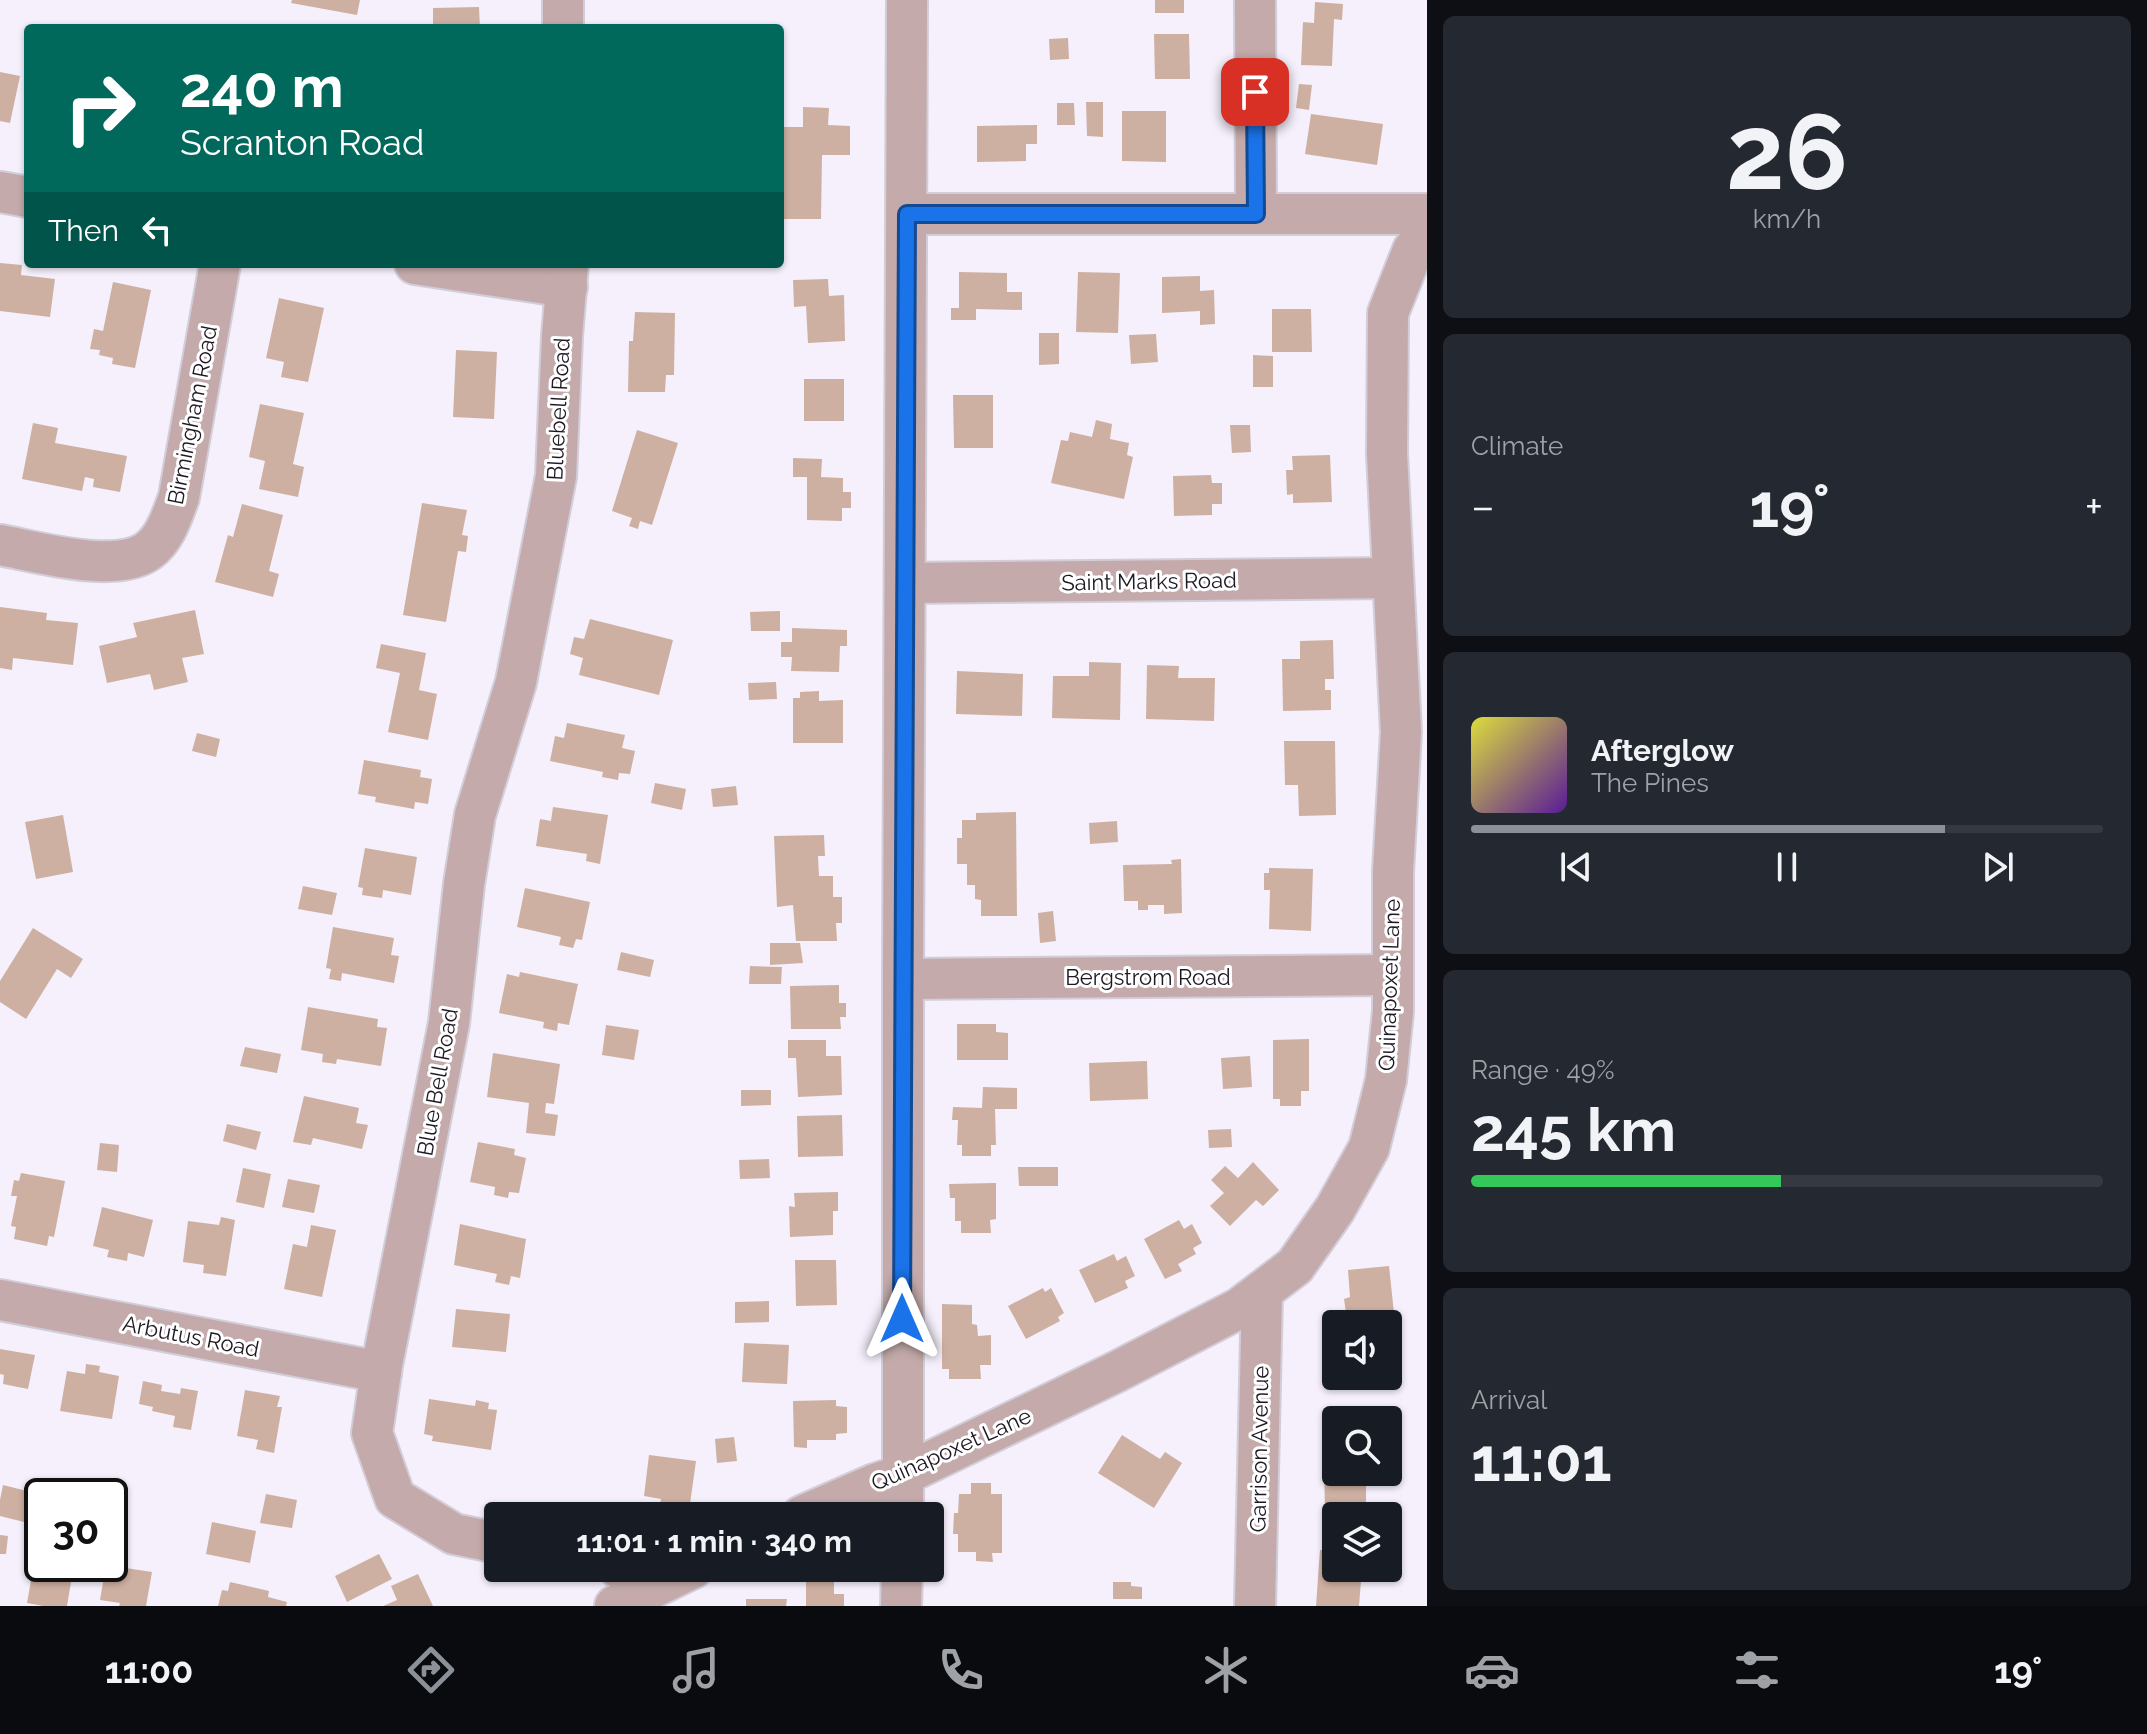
<!DOCTYPE html>
<meta charset="utf-8">
<style>
:root{--surface:#171b24;--page:#242831;--text:#f1f3f6;--muted:#9ea1a6;--line:#363941;--accent:#8c9099}
body{margin:0;font-family:Raleway,sans-serif;background:var(--page);color:var(--text);height:100vh;display:flex;flex-direction:column;font-size:30px;white-space:nowrap}
*{box-sizing:border-box;margin:0}
p{font-size:26px;color:var(--muted)}
.icon{flex:none;width:44px;height:44px;fill:none;stroke:currentColor;stroke-width:2;stroke-linecap:round;stroke-linejoin:round}
.map{position:relative;flex:1;overflow:hidden}
.details{display:flex;flex-direction:column;gap:16px;padding:16px;background:#0d0f14;width:720px}
.details>*{flex:none}
.hud{position:absolute;left:24px;top:24px;width:760px;height:244px;border-radius:8px;box-shadow:0 2px 6px #0004;background:#00695c;color:#fff;overflow:hidden}
.buttons{position:absolute;left:1322px;top:1310px;display:grid;gap:16px}
.buttons a{display:grid;place-items:center;width:80px;height:80px;border-radius:8px;background:var(--surface);box-shadow:0 2px 6px #0004;font-size:40px}
.speed{position:absolute;left:24px;top:1478px;display:flex;gap:16px;font-size:40px;font-weight:700;text-align:center}
.speed>*{display:grid;place-content:center;width:104px;height:104px;border-radius:50%;background:var(--surface);box-shadow:0 2px 6px #0004;line-height:1}
.speed .limit{border:4px solid #111;border-radius:12px;background:#fff;color:#111}
.pin{position:absolute;display:grid;place-items:center;width:68px;height:68px;color:#fff;margin:-34px;border-radius:16px;box-shadow:0 4px 12px #0006}
.me{position:absolute;width:88px;margin:-44px;rotate:0deg;stroke-linejoin:round;filter:drop-shadow(0 0 6px #0008)}
.turn{display:flex;align-items:center;gap:28px;height:168px;padding:0 24px;font-size:36px}
.turn .icon{width:104px;height:104px;stroke-width:2.5}
.turn b{display:block;font-size:56px;line-height:68px}
.then{display:flex;align-items:center;height:76px;padding:0 24px;background:#0003;gap:16px;font-size:30px}
.big{font-size:60px;font-weight:700;line-height:1.1}
.details .tile{flex:1;display:flex;flex-direction:column;justify-content:center;gap:12px;min-width:0;padding:0 28px;border-radius:12px;background:var(--page)}
.details .dial{align-items:center;gap:0}
.dial b{font-size:104px;line-height:1}
.song{display:flex;align-items:center;gap:24px}
.cover{width:96px;height:96px;border-radius:12px;background:linear-gradient(135deg,hsl(60 70% 55%),hsl(270 70% 35%))}
.played{height:8px;border-radius:4px;background:linear-gradient(90deg,var(--accent) 75%,var(--line) 75%)}
.keys{display:flex;justify-content:space-around;direction:ltr}
.heat{display:flex;justify-content:space-between;align-items:center;font-size:44px;direction:ltr}
.charge{height:12px;border-radius:6px;background:linear-gradient(90deg,#34c759 49%,var(--line) 0)}
.trip{position:absolute;left:484px;top:1502px;width:460px;height:80px;border-radius:8px;background:var(--surface);box-shadow:0 2px 6px #0004;font-weight:700;line-height:80px;text-align:center}
.dock{display:flex;height:128px;justify-content:space-around;align-items:center;background:#090b0e;color:var(--muted)}
.dock .icon{width:56px;height:56px}
.dock .on{color:var(--accent)}
.dock b{font-size:36px;color:var(--text)}
main{display:flex;flex:1;min-height:0}
.map>svg:first-child{display:block}
.building{fill:#ceb0a2}
.lines{fill:none;stroke-linecap:round;stroke-linejoin:round}
.minor-casing{stroke:#d2cdd8;stroke-width:44}
.minor{stroke:#c4aaaa;stroke-width:40}
.route-casing{stroke:#114b97;stroke-width:20}
.route{stroke:#1a73e8;stroke-width:14}
.labels{text-anchor:middle;stroke-width:6;stroke-linejoin:round;paint-order:stroke}
.street-label{font-size:22px;fill:#1d1822;stroke:#fff}
</style>
<main>
<div class="map">
<svg width="1427" height="1606" viewBox="0 0 1427 1606">
<rect width="100%" height="100%" fill="#f5f0fb"/>
<g class="building">
<path d="M292,0H360L357,15L291,3Z"/>
<rect x="1155" y="0" width="29" height="13"/>
<path d="M1315,2L1343,4L1342,20L1334,19L1332,66L1301,65L1303,22L1314,23Z"/>
<path d="M479,7L480,28H433V8Z"/>
<path d="M1154,34H1189L1190,79H1155Z"/>
<path d="M1068,38L1069,59L1050,60L1049,39Z"/>
<path d="M0,72L20,76L10,123L0,121Z"/>
<path d="M1299,84L1312,85L1309,110L1296,108Z"/>
<path d="M1086,102H1103V137L1087,136Z"/>
<path d="M1057,103H1074L1075,125H1057Z"/>
<path d="M803,107L829,108L828,125L850,126V155H822L821,219H780L781,127H803Z"/>
<path d="M1122,111H1166V162L1122,161Z"/>
<path d="M1311,114L1383,124L1377,165L1305,154Z"/>
<path d="M1037,125V144H1026V161L977,162V126Z"/>
<path d="M0,263L22,265L21,275L55,279L50,317L0,311Z"/>
<path d="M959,272L1007,273V292H1022V310L976,309V320H951V308H959Z"/>
<path d="M1078,272L1120,273L1118,333L1076,332Z"/>
<path d="M1200,276V291L1214,290L1215,324L1200,325V311L1162,313V277Z"/>
<path d="M828,279L829,296L844,295L845,341L808,343L806,306L794,307L793,280Z"/>
<path d="M113,282L151,290L135,368L112,364L113,358L99,355L100,350L90,349L94,329L103,331Z"/>
<path d="M279,298L324,308L308,382L281,377L284,362L266,358Z"/>
<path d="M1272,309H1311L1312,352H1272Z"/>
<path d="M635,312L675,313L674,375H666L665,392H628L629,341H633Z"/>
<path d="M1039,333H1059V364L1039,365Z"/>
<path d="M1156,334L1158,362L1131,364L1129,335Z"/>
<path d="M456,350L497,352L494,419L453,417Z"/>
<path d="M1253,355L1273,356V387H1253Z"/>
<rect x="804" y="379" width="40" height="42"/>
<path d="M953,395H993V448H954Z"/>
<path d="M260,404L304,413L293,464L304,467L298,497L259,489L265,461L249,457Z"/>
<path d="M1096,420L1112,424L1110,439L1129,443L1127,455L1133,457L1124,499L1051,483L1061,440L1068,441L1070,432L1092,437Z"/>
<path d="M33,423L58,428L55,443L127,456L120,492L93,487L94,479L85,477L82,491L22,479Z"/>
<path d="M1230,425H1250L1251,452L1232,453Z"/>
<path d="M637,430L678,443L652,525L640,521L638,529L629,526L632,518L612,511Z"/>
<path d="M1330,455L1332,502L1293,503V494L1287,495L1286,470H1293L1292,456Z"/>
<path d="M793,458L822,459L821,477L843,478V492H851V508H842V521L807,520V477H793Z"/>
<path d="M1211,475L1212,483H1222V504H1212V515L1174,516L1173,476Z"/>
<path d="M422,503L467,510L462,535L468,536L466,552L458,551L446,622L403,615Z"/>
<path d="M242,504L283,515L269,571L279,574L273,597L215,582L228,535L233,537Z"/>
<path d="M0,607L47,613L46,620L78,623L73,665L13,658L12,670L0,668Z"/>
<path d="M195,610L204,654L182,658L188,682L154,690L150,674L107,683L99,646L137,637L133,623Z"/>
<path d="M780,611V631H751L750,612Z"/>
<path d="M590,619L673,640L659,695L579,675L583,658L570,654L574,637L584,639Z"/>
<path d="M792,628L847,630V646H840L839,672L791,671L792,657H781V642H792Z"/>
<path d="M1333,640L1334,679H1325V690H1331V710L1283,711L1282,659H1300V641Z"/>
<path d="M381,644L426,653L419,690L437,694L428,740L388,732L400,673L376,668Z"/>
<path d="M1089,662L1121,663L1120,720L1052,718L1053,676H1089Z"/>
<path d="M1147,665L1179,666L1178,678H1215L1214,721L1146,719Z"/>
<path d="M957,671L1023,674L1022,716L956,714Z"/>
<path d="M776,682L777,699L749,700L748,683Z"/>
<path d="M819,691V701L843,700V743H793V698H800V692Z"/>
<path d="M567,723L625,735L622,748L635,751L630,774L619,773L618,780L602,777L603,772L550,761L555,736L564,738Z"/>
<path d="M197,733L220,739L216,757L192,751Z"/>
<path d="M1284,741H1335L1336,815L1299,816L1298,785H1285Z"/>
<path d="M364,760L421,770L420,777L432,779L428,804L415,802L414,809L375,802L376,797L358,794Z"/>
<path d="M655,783L686,789L682,810L651,803Z"/>
<path d="M736,786L738,805L713,807L711,789Z"/>
<path d="M553,807L608,815L600,864L586,861L587,854L536,846L540,819L551,821Z"/>
<path d="M1016,812L1017,916H981V900L975,899V885H967V864H957V838H962V820H976V813Z"/>
<path d="M63,815L73,872L36,879L25,822Z"/>
<path d="M1117,821L1118,842L1090,844L1089,823Z"/>
<path d="M824,835L825,856H818L819,876H833V897H842V923H836L837,941H796L793,905L777,907L774,836Z"/>
<path d="M365,848L417,857L411,895L383,890L382,898L362,895L363,888L358,887Z"/>
<path d="M1181,859L1182,913L1164,914V905H1148V910H1138V901H1124L1123,865L1172,864L1171,860Z"/>
<path d="M1269,868L1313,869L1311,931L1269,929L1270,890H1264V873H1269Z"/>
<path d="M303,886L337,893L332,915L298,909Z"/>
<path d="M525,888L590,902L582,940L576,939L573,948L559,945L561,937L517,927Z"/>
<path d="M1053,911L1056,941L1040,943L1038,913Z"/>
<path d="M333,927L394,938L391,955L399,956L394,983L342,973L341,981L329,979L331,969L326,968Z"/>
<path d="M33,928L83,959L71,978L57,969L26,1019L0,1002V981Z"/>
<path d="M770,943H800L803,963L770,965Z"/>
<path d="M621,952L654,960L650,977L617,970Z"/>
<path d="M750,966L782,967L781,984H749Z"/>
<path d="M520,972L578,984L569,1025L558,1023L557,1031L543,1028L544,1022L499,1013L507,974L519,977Z"/>
<path d="M839,985V1003H846V1017H840L841,1029H791L790,986Z"/>
<path d="M308,1007L378,1019L377,1027L387,1028L381,1066L337,1059L336,1064L322,1062L323,1054L301,1050Z"/>
<path d="M957,1024H996V1032L1008,1033V1060H957Z"/>
<path d="M606,1025L639,1030L634,1060L602,1055Z"/>
<path d="M1309,1039V1091H1301V1106H1280V1099H1273V1040Z"/>
<path d="M788,1040H826V1056H841L842,1095L798,1097L796,1058H788Z"/>
<path d="M245,1047L281,1054L277,1073L240,1066Z"/>
<path d="M493,1053L560,1064L554,1104L546,1103L545,1113L558,1115L555,1136L526,1133L529,1103L487,1097Z"/>
<path d="M1250,1056L1252,1087L1223,1089L1221,1058Z"/>
<path d="M1147,1061L1148,1099L1090,1101L1089,1063Z"/>
<path d="M983,1087L1017,1088V1109H995L996,1145H991V1156H962V1145H957L958,1120H952L953,1107L982,1108Z"/>
<path d="M741,1090H771V1105L741,1106Z"/>
<path d="M304,1096L359,1108L356,1123L368,1125L362,1149L313,1138L311,1145L293,1142Z"/>
<path d="M842,1115L843,1156L798,1157L797,1116Z"/>
<path d="M227,1124L261,1132L256,1150L223,1141Z"/>
<path d="M1231,1129L1232,1147L1209,1148L1208,1130Z"/>
<path d="M478,1142L515,1149L514,1155L526,1158L519,1193L509,1192L508,1198L494,1195L495,1187L470,1182Z"/>
<path d="M100,1143L119,1145L117,1172L97,1170Z"/>
<path d="M769,1159L770,1178L740,1179L739,1160Z"/>
<path d="M1253,1162L1279,1190L1263,1206L1256,1200L1230,1226L1210,1206L1224,1193L1211,1180L1225,1166L1238,1178Z"/>
<path d="M1018,1167H1058V1186H1019Z"/>
<path d="M243,1168L271,1174L264,1208L236,1202Z"/>
<path d="M21,1173L65,1181L54,1237L49,1236L47,1246L14,1239L16,1227L11,1226L17,1196H11L14,1180L19,1181Z"/>
<path d="M288,1179L320,1185L314,1213L282,1207Z"/>
<path d="M996,1183V1219L990,1220L991,1233H961V1221H955V1198H950L949,1184Z"/>
<path d="M838,1192V1211H833V1235L790,1237L789,1206L795,1207L794,1193Z"/>
<path d="M102,1207L153,1220L144,1257L128,1253L127,1261L107,1257L109,1250L93,1246Z"/>
<path d="M221,1217L235,1220L226,1276L203,1273L204,1265L183,1262L188,1221L219,1225Z"/>
<path d="M1179,1220L1184,1229L1192,1224L1202,1243L1193,1248L1196,1254L1178,1264L1182,1271L1165,1279L1144,1239Z"/>
<path d="M460,1224L526,1239L520,1278L511,1276L509,1285L495,1282L497,1274L454,1265Z"/>
<path d="M311,1225L336,1230L322,1297L284,1289L293,1244L307,1247Z"/>
<path d="M1114,1254L1117,1261L1126,1256L1135,1276L1125,1281L1128,1288L1095,1303L1079,1270Z"/>
<path d="M795,1260H836L837,1305L796,1306Z"/>
<path d="M1389,1266L1401,1379L1329,1387L1324,1344L1336,1343V1376H1388V1324H1365L1363,1311L1346,1313L1344,1299L1350,1297L1348,1270Z"/>
<path d="M1043,1288L1045,1292L1051,1288L1064,1313L1058,1317L1060,1321L1026,1339L1008,1306Z"/>
<path d="M769,1301V1322L735,1323V1302Z"/>
<path d="M942,1304L972,1305V1324L977,1325L978,1336L991,1335V1365H980L981,1379H949V1369H942Z"/>
<path d="M456,1309L510,1314L506,1352L452,1347Z"/>
<path d="M744,1343L789,1345L787,1384L742,1382Z"/>
<path d="M0,1349L35,1355L28,1389L3,1384L4,1375L0,1374Z"/>
<path d="M86,1364L100,1366L99,1372L119,1376L112,1419L60,1411L67,1371L85,1374Z"/>
<path d="M143,1381L162,1385L161,1391L180,1394L181,1388L198,1391L191,1430L173,1427L175,1416L152,1411L153,1407L139,1404Z"/>
<path d="M245,1390L280,1396L277,1407H282L274,1453L256,1449L258,1440L237,1436Z"/>
<path d="M429,1399L475,1406L476,1400L489,1403L488,1409L497,1410L491,1450L432,1441L433,1436L424,1434Z"/>
<path d="M836,1400V1406L847,1407V1433L836,1434V1440H807V1448L794,1447L793,1401Z"/>
<path d="M1122,1435L1160,1459L1165,1452L1182,1463L1154,1508L1098,1473Z"/>
<path d="M734,1437L737,1461L717,1463L715,1439Z"/>
<path d="M1336,1438V1472H1366V1512L1325,1513L1324,1459H1330V1439Z"/>
<path d="M649,1455L696,1461L690,1504L678,1503V1507L660,1504L661,1499L644,1496Z"/>
<path d="M971,1483H991V1494H1002V1553H992L993,1562L976,1561V1552H958V1534H953L954,1513H958L959,1494H971Z"/>
<path d="M3,1485L35,1493L28,1523L0,1516V1500Z"/>
<path d="M266,1494L297,1500L292,1528L260,1523Z"/>
<path d="M212,1522L256,1531L250,1563L206,1554Z"/>
<path d="M40,1529H42V1564H74L67,1606H43L27,1603Z"/>
<path d="M0,1535L8,1536L6,1554H0Z"/>
<path d="M1320,1550L1336,1551V1568H1362L1359,1606H1316Z"/>
<path d="M379,1554L392,1579L347,1602L335,1576Z"/>
<path d="M106,1565L152,1572L146,1606H119L120,1603L100,1600Z"/>
<path d="M418,1574L433,1606H383L397,1600L391,1586Z"/>
<path d="M806,1577H834V1594H844V1606H806Z"/>
<path d="M230,1582L269,1591L268,1597L287,1602L286,1606H218L222,1590L228,1591Z"/>
<path d="M1113,1582H1131V1586L1142,1587V1599H1113Z"/>
<path d="M746,1599H787L786,1606H746Z"/>
</g>
<g class="lines">
<defs>
<g id="minor">
<path d="M1255,0L1256,214"/>
<path d="M563,28V0"/>
<path d="M0,192L28,197"/>
<path d="M907,214H1427"/>
<path d="M415,264L567,287"/>
<path d="M0,545C38,552 116,574 148,551C165,539 172,516 179,497L220,264"/>
<path d="M906,583L1392,578"/>
<path d="M903,979L1393,975"/>
<path d="M0,1300L381,1372"/>
<path d="M802,1516L875,1484L905,1474L1116,1372L1240,1308L1295,1266L1335,1209L1369,1148L1386,1080L1393,1011V872L1401,732L1387,453L1388,313L1413,250L1427,231"/>
<path d="M903,1516V979L907,0"/>
<path d="M498,1543L454,1534L395,1498L372,1433L382,1365L449,1023L464,884L475,815L516,682L556,476L562,336L568,264"/>
<path d="M619,1568L662,1582"/>
<path d="M615,1606L693,1568"/>
<path d="M901,1606L902,1568"/>
<path d="M1255,1606L1262,1292"/>
</g>
</defs>
<use href="#minor" class="minor-casing"/>
<use href="#minor" class="minor"/>
</g>
<g class="lines">
<defs>
<path id="route" d="M902,1319L907,214H1256L1255,92"/>
</defs>
<use href="#route" class="route-casing"/>
<use href="#route" class="route"/>
</g>
<g class="labels">
<g class="street-label">
<text transform="translate(558 409) rotate(-87)" y="8">Bluebell Road</text>
<text transform="translate(192 415) rotate(-79)" y="8">Birmingham Road</text>
<text transform="translate(1149 581) rotate(-1)" y="8">Saint Marks Road</text>
<text x="1148" y="985">Bergstrom Road</text>
<text transform="translate(1389 985) rotate(-88)" y="8">Quinapoxet Lane</text>
<text transform="translate(437 1082) rotate(-80)" y="8">Blue Bell Road</text>
<text transform="translate(191 1336) rotate(11)" y="8">Arbutus Road</text>
<text transform="translate(951 1449) rotate(-24)" y="8">Quinapoxet Lane</text>
<text transform="translate(1259 1449) rotate(-89)" y="8">Garrison Avenue</text>
</g>
</g>
</svg>
<div class="buttons">
<a><svg class="icon" aria-label="sound" viewBox="0 0 24 24"><path d="M4 9h4l5-4v14l-5-4H4zM17 9q2 3 0 6"/></svg></a>
<a><svg class="icon" aria-label="search" viewBox="0 0 24 24"><circle cx="10" cy="10" r="6"/><path d="M15 15l6 6"/></svg></a>
<a><svg class="icon" aria-label="layers" viewBox="0 0 24 24"><path d="M12 4l9 5-9 5-9-5zM3 14l9 5 9-5"/></svg></a>
</div>
<div class="speed"><div class="limit">30</div></div>
<div class="pin" style="left:1255px;top:92px;background:#d93025"><svg class="icon" aria-label="arrive" viewBox="0 0 24 24"><path d="M6 21V4h12l-3 4 3 4H6"/></svg></div>
<svg class="me" style="left:902px;top:1319px" viewBox="-20 -20 40 40"><path d="M0-17L14 15 0 8-14 15z" fill="#1a73e8" stroke="#fff" stroke-width="4"/></svg>
<div class="trip">11:01 · 1 min · 340 m</div>
<div class="hud">
<div class="turn"><svg class="icon" aria-label="right" viewBox="0 0 24 24"><path d="M7 20v-9h11M14 6l5 5-5 5"/></svg><div><b>240 m</b>Scranton Road</div></div>
<div class="then">Then<svg class="icon" aria-label="left" viewBox="0 0 24 24"><path d="M17 20v-9H6M10 6l-5 5 5 5"/></svg></div>
</div>
</div>
<section class="details">
<div class="tile dial"><b>26</b><p>km/h</p></div>
<div class="tile"><p>Climate</p>
<div class="heat"><a>−</a><b class="big">19°</b><a>+</a></div>
</div>
<div class="tile">
<div class="song"><i class="cover"></i><div><b>Afterglow</b><p>The Pines</p></div></div>
<div class="played"></div>
<div class="keys"><svg class="icon" aria-label="previous" viewBox="0 0 24 24"><path d="M18 5L8 12l10 7zM5 5v14"/></svg><svg class="icon" aria-label="pause" viewBox="0 0 24 24"><path d="M8 5v14M16 5v14"/></svg><svg class="icon" aria-label="next" viewBox="0 0 24 24"><path d="M6 5l10 7-10 7zM19 5v14"/></svg></div>
</div>
<div class="tile"><p>Range · 49%</p><b class="big">245 km</b><div class="charge"></div></div>
<div class="tile"><p>Arrival</p><b class="big">11:01</b></div>
</section>
</main>
<nav class="dock">
<b>11:00</b>
<svg class="icon on" aria-label="directions" viewBox="0 0 24 24"><path d="M12 3l9 9-9 9-9-9zM9 14v-3h6M13 9l2 2-2 2"/></svg>
<svg class="icon" aria-label="music" viewBox="0 0 24 24"><path d="M9 18V5l10-2v13"/><circle cx="6" cy="18" r="3"/><circle cx="16" cy="16" r="3"/></svg>
<svg class="icon" aria-label="phone" viewBox="0 0 24 24"><path d="M5 4h4l2 5-3 2q2 4 5 5l2-3 5 2v4C11 20 4 13 5 4z"/></svg>
<svg class="icon" aria-label="climate" viewBox="0 0 24 24"><path d="M12 3v18M4 7l16 10M4 17L20 7"/></svg>
<svg class="icon" aria-label="car" viewBox="0 0 24 24"><path d="M5 17H2v-5l4-1 3-4h7l3 4 3 1v5h-3M9 17h6M6 11h13"/><circle cx="7" cy="17" r="2"/><circle cx="17" cy="17" r="2"/></svg>
<svg class="icon" aria-label="filters" viewBox="0 0 24 24"><path d="M4 7h16M4 17h16"/><circle cx="9" cy="7" r="2"/><circle cx="15" cy="17" r="2"/></svg>
<b>19°</b>
</nav>
